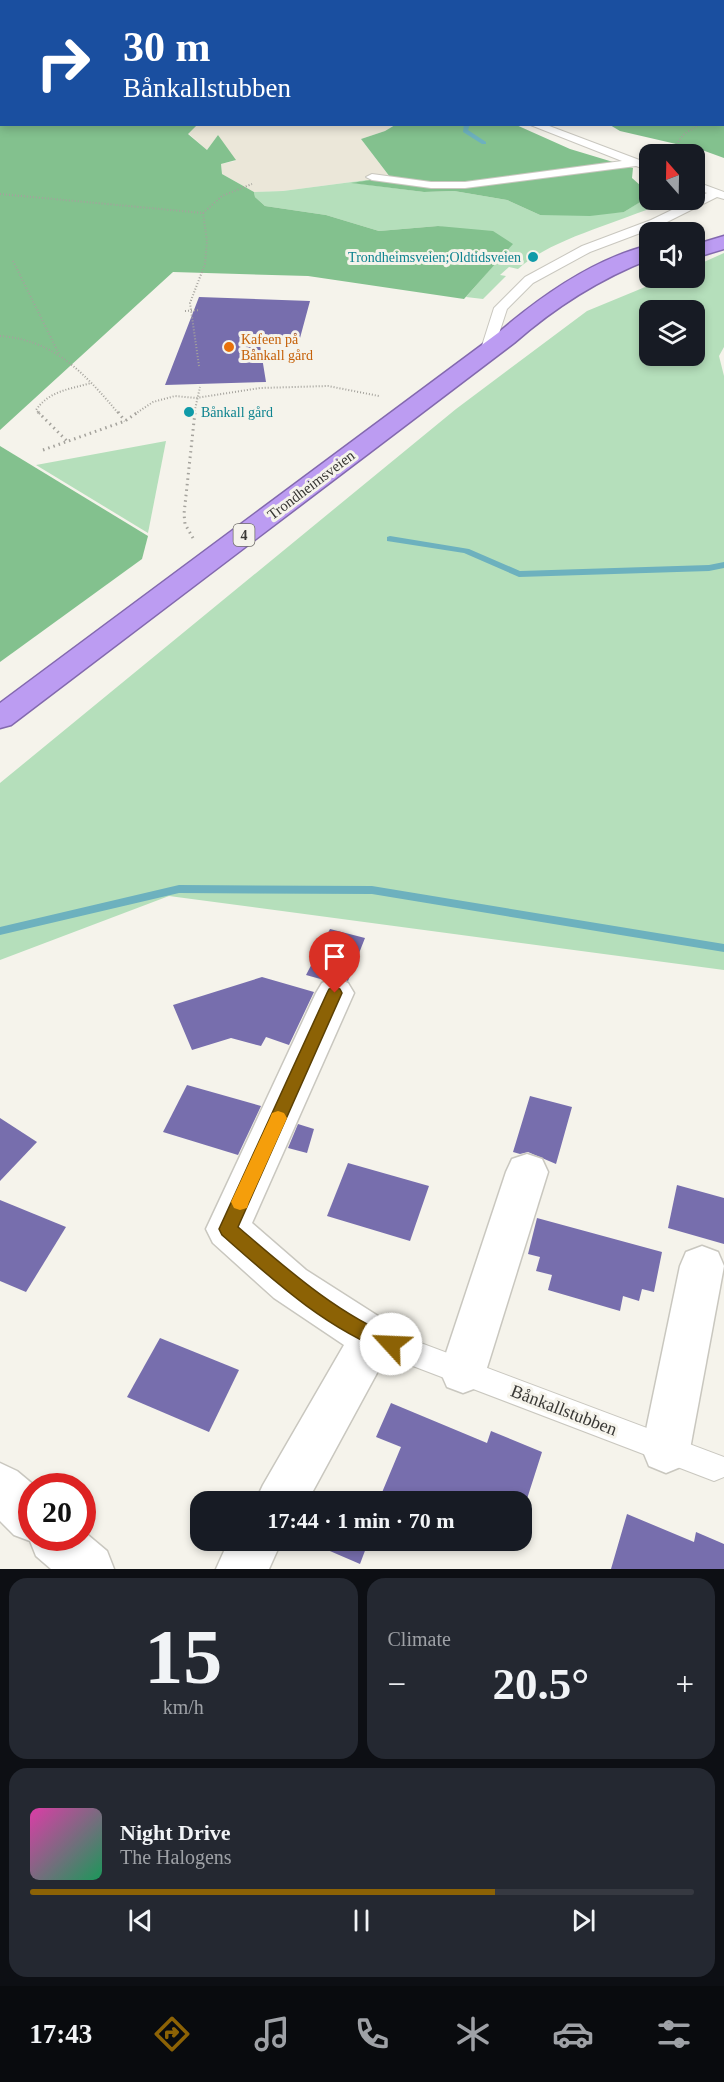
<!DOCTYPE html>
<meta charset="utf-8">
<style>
:root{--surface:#171b24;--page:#242831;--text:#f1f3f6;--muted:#9ea1a6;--line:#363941;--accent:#8c6205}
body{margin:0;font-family:Georgia,serif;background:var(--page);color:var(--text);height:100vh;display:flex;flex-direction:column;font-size:22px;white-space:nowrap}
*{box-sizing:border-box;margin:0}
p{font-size:20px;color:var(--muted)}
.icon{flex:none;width:33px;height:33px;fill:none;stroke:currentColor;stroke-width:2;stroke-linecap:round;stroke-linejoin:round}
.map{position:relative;height:1569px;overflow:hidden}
.side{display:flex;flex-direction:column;gap:9px;padding:9px;background:#0d0f14;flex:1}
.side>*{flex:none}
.guide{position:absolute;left:0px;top:0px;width:724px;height:126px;box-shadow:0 3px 9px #0003;background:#1a4fa0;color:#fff;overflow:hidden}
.needle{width:39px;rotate:340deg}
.buttons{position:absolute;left:639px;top:144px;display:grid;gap:12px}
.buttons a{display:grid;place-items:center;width:66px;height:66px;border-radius:12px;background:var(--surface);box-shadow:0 3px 9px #0003;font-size:30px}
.speed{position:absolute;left:18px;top:1473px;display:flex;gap:12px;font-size:30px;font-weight:700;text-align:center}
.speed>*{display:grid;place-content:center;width:78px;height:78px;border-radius:50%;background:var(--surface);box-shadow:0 3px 9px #0003;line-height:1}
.speed .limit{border:9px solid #d22;background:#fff;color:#111}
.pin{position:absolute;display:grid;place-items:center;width:51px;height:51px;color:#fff;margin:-62px -26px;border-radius:50% 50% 50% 0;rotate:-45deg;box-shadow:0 0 6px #0007}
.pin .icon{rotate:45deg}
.me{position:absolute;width:66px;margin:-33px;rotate:295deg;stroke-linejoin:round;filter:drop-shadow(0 0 4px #0008)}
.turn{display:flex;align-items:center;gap:21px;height:126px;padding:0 24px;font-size:27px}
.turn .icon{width:78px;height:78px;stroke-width:2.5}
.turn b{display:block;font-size:42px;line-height:51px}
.big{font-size:45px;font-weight:700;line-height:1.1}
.side .tile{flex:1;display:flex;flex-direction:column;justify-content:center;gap:9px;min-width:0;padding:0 21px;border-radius:18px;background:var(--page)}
.side .dial{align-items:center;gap:0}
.dial b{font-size:78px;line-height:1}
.song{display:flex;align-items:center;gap:18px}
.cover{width:72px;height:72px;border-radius:9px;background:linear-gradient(135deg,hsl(320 70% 55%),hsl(150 70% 35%))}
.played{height:6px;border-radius:3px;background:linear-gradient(90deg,var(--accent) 70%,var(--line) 70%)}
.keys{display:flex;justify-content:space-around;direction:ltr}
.heat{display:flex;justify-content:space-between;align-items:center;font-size:33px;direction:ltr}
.side .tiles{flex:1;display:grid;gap:9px;grid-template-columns:1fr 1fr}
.tile:last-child{grid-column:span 2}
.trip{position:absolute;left:190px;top:1491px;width:342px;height:60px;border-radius:18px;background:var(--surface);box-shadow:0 3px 9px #0003;font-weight:700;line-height:60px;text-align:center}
.menu{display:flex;height:96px;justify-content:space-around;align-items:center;background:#090b0e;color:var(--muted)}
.menu .icon{width:42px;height:42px}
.menu .current{color:var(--accent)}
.menu b{font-size:27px;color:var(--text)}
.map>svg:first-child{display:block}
.built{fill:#ebe7d9}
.green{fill:#b5dfbb;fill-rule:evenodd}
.forest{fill:#83c18e}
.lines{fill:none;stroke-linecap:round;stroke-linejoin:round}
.stream{fill:#6db1be;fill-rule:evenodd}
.building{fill:#776ead}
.service-casing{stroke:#c9c7bf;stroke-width:2}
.minor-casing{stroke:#c9c7bf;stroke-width:3}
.trunk-casing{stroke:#8369ae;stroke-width:3}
.path-far1{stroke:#a4a29c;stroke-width:2;stroke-dasharray:1 2;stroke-linecap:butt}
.path{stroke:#a4a29c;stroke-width:3;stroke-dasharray:1.5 4;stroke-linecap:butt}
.service{fill:#fff;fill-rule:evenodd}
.minor{fill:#fff;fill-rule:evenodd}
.trunk{fill:#bc9cf2;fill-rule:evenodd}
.path-bridge{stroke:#a4a29c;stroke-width:2;stroke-dasharray:1 2;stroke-linecap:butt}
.route{fill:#8c6205;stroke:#5b4003;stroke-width:1.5}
.slow{fill:#f59e0b}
.culture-dot{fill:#0f9aa8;stroke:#f5f3eb;stroke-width:2}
.food-dot{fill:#e8710a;stroke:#f5f3eb;stroke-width:2}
.labels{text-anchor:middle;stroke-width:6;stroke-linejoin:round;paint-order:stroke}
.far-culture-label{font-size:14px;fill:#0d838f;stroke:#f5f3eb;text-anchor:end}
.far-food-label{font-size:14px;fill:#c56008;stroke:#f5f3eb;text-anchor:start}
.shield{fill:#f5f3eb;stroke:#716f6b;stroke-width:1.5}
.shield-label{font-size:14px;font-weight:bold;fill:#383734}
.street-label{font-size:15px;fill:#383734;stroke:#f5f3eb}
.near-street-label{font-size:18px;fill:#383734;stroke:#f5f3eb}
</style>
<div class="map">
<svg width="724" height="1569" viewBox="0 0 724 1569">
<rect width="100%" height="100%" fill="#f5f3eb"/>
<g class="built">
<path d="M136,0H426L427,1L137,2Z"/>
<path d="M197,124L395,125L385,131L361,139L390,177L283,191L254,192L222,174L221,164L235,161L218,135L207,150L188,133Z"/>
</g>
<g class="green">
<path d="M390,177L354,183L424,192L454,191L507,200L540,215L624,212L649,196L650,200H669C624,222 553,237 518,269L509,267L500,275L506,276L483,299L466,297L512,244L438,226L379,231L326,215L265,206L255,197L254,192L283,191Z"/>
<path d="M724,253V347L719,356L724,376V970L169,896L0,960V783L456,409L587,311L667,278H694L695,266ZM650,310H694V356H650Z"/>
<path d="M166,441L148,533L36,465Z"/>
</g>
<g class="forest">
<path d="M0,0L137,1L2,2V124L197,125L188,134L207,150L218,135L236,160L221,164L222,174L254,192L255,197L265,206L326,215L379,231L438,226L493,231L513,244L464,299L308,276L173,272L0,430Z"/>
<path d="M426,0H724V158L702,150L620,131L610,125L723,124V2Z"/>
<path d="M514,124L570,149L633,168L632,178L649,193L650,196L624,212L590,216L540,215L507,200L454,191L424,192L351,183L390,177L361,139L385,131L395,125Z"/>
<path d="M0,446L148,536L142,559L0,662Z"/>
</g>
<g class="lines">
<g class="stream">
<path d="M265,0H269L270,2H265Z"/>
<path d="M464,124H470L468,130L486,142V144H482L463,132Z"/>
<path d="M390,536L469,549L520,571L709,565L724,562V568L709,571L519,577L464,553L387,541V537Z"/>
<path d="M179,885L372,886L724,944V952L372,894L179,893L0,935V927Z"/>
</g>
</g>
<g class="building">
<path d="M199,297L310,301L300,338L281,337L278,346L260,345L266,382L165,385Z"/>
<path d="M330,929L365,938L348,981L336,976L324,980L306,975Z"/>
<path d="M262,977L314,992L289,1045L266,1037L261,1046L231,1038L192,1050L173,1005Z"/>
<path d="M187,1085L261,1106L238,1155L163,1132Z"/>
<path d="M530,1096L572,1107L556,1164L528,1152L520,1154L513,1152Z"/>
<path d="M0,1118L37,1142L0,1181Z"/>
<path d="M298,1124L314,1129L307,1153L288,1148Z"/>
<path d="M348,1163L429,1186L410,1241L327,1216Z"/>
<path d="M677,1185L724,1198V1244L668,1228Z"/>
<path d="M0,1200L66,1227L26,1292L0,1281Z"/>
<path d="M537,1218L662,1252L654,1292L642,1289L639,1301L623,1296L620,1311L548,1290L552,1275L536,1271L540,1257L528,1254Z"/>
<path d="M160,1338L239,1370L209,1432L127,1397Z"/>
<path d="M391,1403L487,1443L491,1431L542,1452L526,1502H378L401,1447L376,1437Z"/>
<path d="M627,1514L694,1542L696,1532L724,1544V1569H611Z"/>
<path d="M309,1540H369L360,1564L309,1542Z"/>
</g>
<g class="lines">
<defs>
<g id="service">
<path d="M181,0H189L190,2H181Z"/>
<path d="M315,0H336L315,2Z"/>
<path d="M528,124H544L650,164V171L636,166L465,188H431L372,180L366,177L372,174L431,182H465L622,161Z"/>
<path d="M694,181L724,192V199L717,197L659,226L590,252L533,283L507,309L492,355H482L480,352L494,308L525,277L582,246L651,220L707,193L694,188Z"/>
<path d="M373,1325L724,1457V1477L714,1481L363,1347L360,1338L363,1329Z"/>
</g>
<g id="minor">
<path d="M335,978L348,983L354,993L252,1223L306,1270L389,1323L396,1338L307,1502H255L263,1485L344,1345L274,1298L213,1243L206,1229L316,993L322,983Z"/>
<path d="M527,1154L542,1159L548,1172L486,1371L479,1387L463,1393L447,1387L440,1371L506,1172L512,1159Z"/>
<path d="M702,1246L718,1252L724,1266L690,1449L683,1466L666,1473L649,1466L642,1449L680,1266L686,1252Z"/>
<path d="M0,1463L17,1471L35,1486H32V1538H82V1530L107,1551L114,1569H51L36,1556L30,1541L14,1535L0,1521Z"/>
<path d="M229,1540H282L269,1569H216Z"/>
</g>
<g id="trunk">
<path d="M724,236V249L694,258V245Z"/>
<path d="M650,245V259C599,279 555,307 514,343L11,725L0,728V703L498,333C541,296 593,259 650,245Z"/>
</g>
</defs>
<use href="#service" class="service-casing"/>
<use href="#minor" class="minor-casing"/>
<use href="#trunk" class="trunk-casing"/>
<g class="path-far1">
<path d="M656,145L675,146L684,134L701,124"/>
<path d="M0,194L203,213L222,196L252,184"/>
<path d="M13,261L59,354"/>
<path d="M0,336C55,340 85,374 119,414"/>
<path d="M199,366L190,303L205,264L207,241L203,213"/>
<path d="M40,414L36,410C49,391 70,389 91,383"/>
<path d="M135,414L153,402L175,396L196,398L260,388L328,386L379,396"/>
<path d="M194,414L200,387"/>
</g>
<g class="path">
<path d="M38,412L67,441"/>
<path d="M118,412L125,421"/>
<path d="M43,450L125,421L138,412"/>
<path d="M193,538L185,524L184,514L195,412"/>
</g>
<use href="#service" class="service"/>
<use href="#minor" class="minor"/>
<use href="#trunk" class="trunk"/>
<path class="path-bridge" d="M185,311L200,310"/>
</g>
<path class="route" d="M335,987L340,989L342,993L238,1227C286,1268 338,1315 397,1338L400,1344L397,1351L391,1353C326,1329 273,1280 222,1235L219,1229L327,993L329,989Z"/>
<path class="slow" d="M278,1111L284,1113L287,1118L249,1202L247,1208L240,1210L234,1208L231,1202L270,1118L272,1113Z"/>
<g class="culture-dot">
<circle cx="533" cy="257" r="6"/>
<circle cx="189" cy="412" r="6"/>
</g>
<circle class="food-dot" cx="229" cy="347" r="6"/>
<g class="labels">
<g class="far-culture-label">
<text x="521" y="262">Trondheimsveien;Oldtidsveien</text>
<text x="201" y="417" text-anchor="start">Bånkall gård</text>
</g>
<g class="far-food-label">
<text x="241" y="344">Kafeen på<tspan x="241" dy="16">Bånkall gård</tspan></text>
</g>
<rect class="shield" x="233.5" y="524" width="21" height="22" rx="4.5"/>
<g class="shield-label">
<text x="244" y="540">4</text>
</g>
<g class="street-label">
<text transform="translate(311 485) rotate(-37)" y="5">Trondheimsveien</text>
</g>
<g class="near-street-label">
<text transform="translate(564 1410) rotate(21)" y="6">Bånkallstubben</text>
</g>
</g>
</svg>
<div class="buttons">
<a><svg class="needle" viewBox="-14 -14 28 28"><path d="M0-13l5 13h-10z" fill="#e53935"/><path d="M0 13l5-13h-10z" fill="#9ea1a6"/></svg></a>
<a><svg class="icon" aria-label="sound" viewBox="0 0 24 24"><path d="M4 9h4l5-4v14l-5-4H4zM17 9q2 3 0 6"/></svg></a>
<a><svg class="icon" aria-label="layers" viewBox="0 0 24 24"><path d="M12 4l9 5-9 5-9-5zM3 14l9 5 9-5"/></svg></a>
</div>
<div class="speed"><div class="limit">20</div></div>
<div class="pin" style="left:335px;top:993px;background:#d93025"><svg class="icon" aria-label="arrive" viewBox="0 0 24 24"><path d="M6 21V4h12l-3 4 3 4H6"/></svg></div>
<svg class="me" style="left:391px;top:1344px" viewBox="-20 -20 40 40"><circle r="19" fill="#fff"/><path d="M0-13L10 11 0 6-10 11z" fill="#8c6205"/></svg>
<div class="trip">17:44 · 1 min · 70 m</div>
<div class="guide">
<div class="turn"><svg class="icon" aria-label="right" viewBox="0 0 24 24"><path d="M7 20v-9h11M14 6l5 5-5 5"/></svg><div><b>30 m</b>Bånkallstubben</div></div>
</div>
</div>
<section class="side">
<div class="tiles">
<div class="tile dial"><b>15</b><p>km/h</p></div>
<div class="tile"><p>Climate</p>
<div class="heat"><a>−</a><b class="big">20.5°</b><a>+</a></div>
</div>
<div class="tile">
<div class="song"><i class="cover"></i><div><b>Night Drive</b><p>The Halogens</p></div></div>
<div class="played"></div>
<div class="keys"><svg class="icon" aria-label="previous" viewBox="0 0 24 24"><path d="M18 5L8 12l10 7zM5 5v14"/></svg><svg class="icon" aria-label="pause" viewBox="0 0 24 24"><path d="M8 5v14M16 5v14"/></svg><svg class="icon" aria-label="next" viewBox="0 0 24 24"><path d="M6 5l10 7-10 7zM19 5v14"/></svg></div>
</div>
</div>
</section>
<nav class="menu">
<b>17:43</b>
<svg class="icon current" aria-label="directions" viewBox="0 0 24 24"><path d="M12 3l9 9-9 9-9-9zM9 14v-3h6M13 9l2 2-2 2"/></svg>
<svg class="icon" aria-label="music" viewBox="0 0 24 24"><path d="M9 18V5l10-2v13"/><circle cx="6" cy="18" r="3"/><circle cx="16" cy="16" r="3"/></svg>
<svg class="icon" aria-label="phone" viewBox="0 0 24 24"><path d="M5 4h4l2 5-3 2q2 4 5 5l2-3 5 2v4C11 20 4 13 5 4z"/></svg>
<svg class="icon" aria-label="climate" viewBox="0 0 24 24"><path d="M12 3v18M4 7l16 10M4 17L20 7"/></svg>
<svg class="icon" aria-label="car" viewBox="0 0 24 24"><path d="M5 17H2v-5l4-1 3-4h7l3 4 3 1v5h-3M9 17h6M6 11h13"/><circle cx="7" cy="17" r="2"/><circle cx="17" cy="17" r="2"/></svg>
<svg class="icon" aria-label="filters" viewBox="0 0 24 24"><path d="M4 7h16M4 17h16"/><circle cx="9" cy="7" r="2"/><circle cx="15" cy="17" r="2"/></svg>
</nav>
